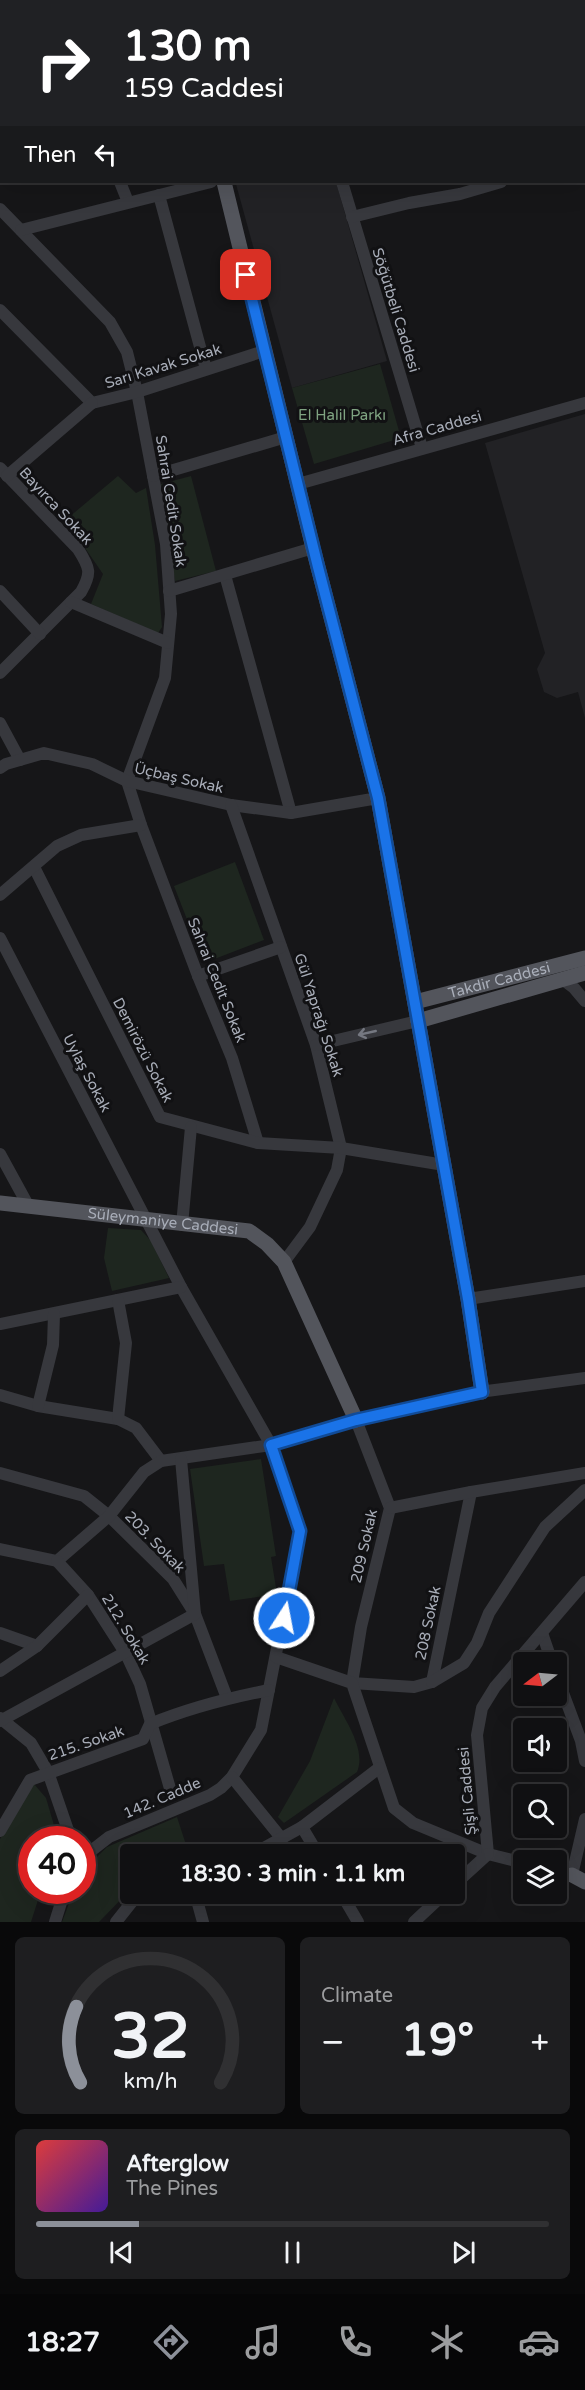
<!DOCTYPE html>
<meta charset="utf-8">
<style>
:root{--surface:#101012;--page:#1e1e20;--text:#f1f3f6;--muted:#9c9d9f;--line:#303032;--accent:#8c9099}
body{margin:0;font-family:"Varela Round",sans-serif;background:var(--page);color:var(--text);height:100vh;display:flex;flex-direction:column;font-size:22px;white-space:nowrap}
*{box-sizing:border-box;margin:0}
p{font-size:20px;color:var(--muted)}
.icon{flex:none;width:33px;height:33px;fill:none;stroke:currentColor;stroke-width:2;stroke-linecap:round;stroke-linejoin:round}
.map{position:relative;height:1922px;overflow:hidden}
.panel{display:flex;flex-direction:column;gap:15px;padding:15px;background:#09090a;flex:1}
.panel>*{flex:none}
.top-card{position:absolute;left:0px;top:0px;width:585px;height:183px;box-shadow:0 6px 24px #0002,0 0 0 2px var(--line);background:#202124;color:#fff;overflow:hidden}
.needle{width:39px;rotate:254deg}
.buttons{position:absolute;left:513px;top:1652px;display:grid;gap:12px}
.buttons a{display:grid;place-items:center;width:54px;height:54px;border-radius:6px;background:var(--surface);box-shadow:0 6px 24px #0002,0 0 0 2px var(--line);font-size:30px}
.speed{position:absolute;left:18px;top:1826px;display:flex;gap:12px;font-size:30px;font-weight:700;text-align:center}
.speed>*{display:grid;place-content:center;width:78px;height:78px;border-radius:50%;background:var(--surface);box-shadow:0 6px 24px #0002,0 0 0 2px var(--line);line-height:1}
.speed .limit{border:9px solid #d22;background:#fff;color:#111}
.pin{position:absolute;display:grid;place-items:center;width:51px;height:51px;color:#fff;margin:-26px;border-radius:12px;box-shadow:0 3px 9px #0006}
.me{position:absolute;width:66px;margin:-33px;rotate:11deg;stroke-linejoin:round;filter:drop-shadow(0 0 4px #0008)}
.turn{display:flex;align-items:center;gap:21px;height:126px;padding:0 24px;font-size:27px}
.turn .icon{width:78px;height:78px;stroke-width:2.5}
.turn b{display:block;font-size:42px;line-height:51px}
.then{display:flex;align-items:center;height:57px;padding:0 24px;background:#0003;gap:12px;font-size:22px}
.big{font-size:45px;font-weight:800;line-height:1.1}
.panel .tile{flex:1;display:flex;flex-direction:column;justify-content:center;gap:9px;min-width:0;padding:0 21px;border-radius:9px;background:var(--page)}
.panel .dial{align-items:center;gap:0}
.dial svg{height:156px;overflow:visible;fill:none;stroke:var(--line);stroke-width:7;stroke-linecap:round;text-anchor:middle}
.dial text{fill:var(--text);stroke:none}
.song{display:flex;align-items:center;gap:18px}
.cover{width:72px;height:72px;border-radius:9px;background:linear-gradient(135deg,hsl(0 70% 55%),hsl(260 70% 35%))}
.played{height:6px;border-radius:3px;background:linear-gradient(90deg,var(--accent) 20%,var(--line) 20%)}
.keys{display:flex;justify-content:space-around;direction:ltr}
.heat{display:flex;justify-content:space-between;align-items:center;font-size:33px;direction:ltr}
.panel .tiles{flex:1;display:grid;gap:15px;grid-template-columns:1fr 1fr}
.tile:last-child{grid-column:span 2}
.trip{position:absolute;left:120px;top:1844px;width:345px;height:60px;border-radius:6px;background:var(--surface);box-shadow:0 6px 24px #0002,0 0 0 2px var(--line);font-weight:800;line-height:60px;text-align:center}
.dock{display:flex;height:96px;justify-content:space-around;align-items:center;background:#060607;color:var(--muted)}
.dock .icon{width:42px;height:42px}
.dock .selected{color:var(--accent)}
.dock b{font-size:27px;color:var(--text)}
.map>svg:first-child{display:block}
.built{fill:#222225}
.green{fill:#1e261f}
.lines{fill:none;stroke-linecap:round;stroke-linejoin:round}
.minor{stroke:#37383d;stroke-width:12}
.major{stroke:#53555c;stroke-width:15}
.oneway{stroke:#757881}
.route-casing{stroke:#114b97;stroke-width:15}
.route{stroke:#1a73e8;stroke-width:10}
.labels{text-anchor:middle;stroke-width:6;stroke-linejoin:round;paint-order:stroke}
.street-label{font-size:15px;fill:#a8adb8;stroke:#111113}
.park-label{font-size:15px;fill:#7fa381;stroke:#111113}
</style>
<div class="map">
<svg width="585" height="1922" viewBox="0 0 585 1922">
<rect width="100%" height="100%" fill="#161618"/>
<g class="built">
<path d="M246,182H336L387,361L292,388L236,184Z"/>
<path d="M585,414V718L578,692L557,698L544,692L537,669L545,653L485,443Z"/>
</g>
<g class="green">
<path d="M380,364L401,438L314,464L292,388Z"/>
<path d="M118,476L136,493L146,488L155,545L162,627L158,633L91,604L103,574L83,545L62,523Z"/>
<path d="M191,476L216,571L175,581L161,484Z"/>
<path d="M235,862L264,940L204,963L174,886Z"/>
<path d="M108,1228L141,1230L151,1241L169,1278L112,1291L104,1258Z"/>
<path d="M261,1459L276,1556L271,1557L277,1594L230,1601L224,1564L204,1566L190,1469Z"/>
<path d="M334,1698C344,1719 367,1749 357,1772L284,1823L278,1817L310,1761Z"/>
<path d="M34,1784L46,1798L58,1839H32V1890H45L38,1900L31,1922H0V1839Z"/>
<path d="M177,1817L189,1854H130V1890L99,1922H62L74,1890H82L83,1871L107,1847Z"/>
</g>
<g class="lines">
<g class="minor">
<path d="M290,0V2"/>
<path d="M420,0V2"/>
<path d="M584,106L585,105"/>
<path d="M120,182L128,202"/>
<path d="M342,182L422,448"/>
<path d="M159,195L206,369"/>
<path d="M0,209L110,322L127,352L137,392L166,544L171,614L165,678L127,781L141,825L198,976L232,1058L258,1143"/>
<path d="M352,217L409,203L460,194L501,182"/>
<path d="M21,230L211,182"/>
<path d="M0,310L92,403L137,392L264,351"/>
<path d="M0,468L78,549C90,568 92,573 81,592L0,673"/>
<path d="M7,476L92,403"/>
<path d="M153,476L286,437"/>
<path d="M298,484L585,403"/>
<path d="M225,575L291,813"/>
<path d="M0,591L40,634"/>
<path d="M169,591L313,548"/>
<path d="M71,602L168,643"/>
<path d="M0,723L20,760"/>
<path d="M0,768L6,764L44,753L92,764L127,781L231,805L291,813L378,798"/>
<path d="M231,805L316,1045L341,1148L337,1170L310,1227L284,1262"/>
<path d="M34,867L160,1117L258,1143L341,1148L444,1165"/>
<path d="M0,895L57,846L81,835L141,825"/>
<path d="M0,938L181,1287L271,1445L296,1517L300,1531L261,1730L232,1777L221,1788L210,1795L109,1837L82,1858"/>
<path d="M198,976L281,947"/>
<path d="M562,979L574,988L585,1001"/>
<path d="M316,1045L418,1021"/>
<path d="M0,1154L29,1207"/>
<path d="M182,1225L191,1127"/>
<path d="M468,1299L585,1281"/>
<path d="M0,1324L181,1287"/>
<path d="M0,1395L38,1406L118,1419L136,1428L161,1461"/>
<path d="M38,1406L53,1345L54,1314"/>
<path d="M118,1419L126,1343L118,1300"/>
<path d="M356,1420L390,1508L361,1627L352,1683L414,1687L432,1682L471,1492"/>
<path d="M0,1473L84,1496L109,1516L173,1579L195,1614L227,1698"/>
<path d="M390,1508L471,1492L585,1473"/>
<path d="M0,1549L57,1561L109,1516L144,1472L161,1461L271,1445L356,1420L487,1391L585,1378"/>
<path d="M57,1561L88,1595L126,1654L140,1684L171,1792"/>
<path d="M0,1633L37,1646"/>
<path d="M542,1633L552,1662"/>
<path d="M276,1657L352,1683L394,1808L413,1823L488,1854L524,1863"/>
<path d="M0,1671L37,1646L88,1595"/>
<path d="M556,1674L581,1741L585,1761"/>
<path d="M432,1682L464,1663L477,1643L489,1613L545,1527L585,1490"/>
<path d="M0,1718L31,1743L48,1772L71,1839"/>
<path d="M0,1721L195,1614L181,1459"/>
<path d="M232,1777L282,1839"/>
<path d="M302,1827L318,1854"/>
<path d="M0,1831L30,1780L143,1739L150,1724C189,1708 228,1698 269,1690"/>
<path d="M253,1854L302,1827L379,1768"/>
<path d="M488,1854L477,1735L482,1708L495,1687L585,1582"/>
<path d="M556,1871L578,1877"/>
<path d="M572,1875L585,1819"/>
<path d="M454,1885L488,1854"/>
<path d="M195,1893L203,1922"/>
<path d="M341,1893L358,1922"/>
<path d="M55,1922L65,1890"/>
<path d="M116,1922L139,1893"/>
<path d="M414,1922L445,1893"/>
</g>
<g class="major">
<path d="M175,0L176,2"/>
<path d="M186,0L187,2"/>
<path d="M32,2L33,0"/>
<path d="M49,2L50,0"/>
<path d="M0,47L2,45"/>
<path d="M0,62L2,60"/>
<path d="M224,182L313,548L378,798L468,1299L482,1392"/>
<path id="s1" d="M415,1002L585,958"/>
<path d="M418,1021L585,973"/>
<path id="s2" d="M0,1203L249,1231L267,1244L284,1262L356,1420"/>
<path d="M572,1875L585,1882"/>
</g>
</g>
<defs><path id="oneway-shaft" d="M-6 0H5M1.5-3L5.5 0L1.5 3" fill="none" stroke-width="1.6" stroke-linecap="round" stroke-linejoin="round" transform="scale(1.5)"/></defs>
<use class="oneway" href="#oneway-shaft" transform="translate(367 1033) rotate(167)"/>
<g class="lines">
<defs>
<path id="route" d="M246,275L318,567L378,798L468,1299L482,1392L356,1420L271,1445L300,1531L284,1618"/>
</defs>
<use href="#route" class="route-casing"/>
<use href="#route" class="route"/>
</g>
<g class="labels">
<g class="street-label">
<text transform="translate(396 310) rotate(73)" y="5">Söğütbeli Caddesi</text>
<text transform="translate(163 366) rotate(-17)" y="5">Sarı Kavak Sokak</text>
<text transform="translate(437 428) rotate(-16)" y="5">Afra Caddesi</text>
<text transform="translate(171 501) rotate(81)" y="5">Sahrai Cedit Sokak</text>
<text transform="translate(56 506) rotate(47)" y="5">Bayırca Sokak</text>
<text transform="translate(179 778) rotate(13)" y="5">Üçbaş Sokak</text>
<text transform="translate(217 980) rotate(68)" y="5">Sahrai Cedit Sokak</text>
<text dy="5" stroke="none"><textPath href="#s1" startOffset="87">Takdir Caddesi</textPath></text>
<text transform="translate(319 1015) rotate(72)" y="5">Gül Yaprağı Sokak</text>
<text transform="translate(143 1050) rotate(63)" y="5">Demirözü Sokak</text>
<text transform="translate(87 1073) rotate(62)" y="5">Uylaş Sokak</text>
<text dy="5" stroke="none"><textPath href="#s2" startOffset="164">Süleymaniye Caddesi</textPath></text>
<text transform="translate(155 1542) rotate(46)" y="5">203. Sokak</text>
<text transform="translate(364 1546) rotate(-77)" y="5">209 Sokak</text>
<text transform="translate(428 1623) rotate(-78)" y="5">208 Sokak</text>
<text transform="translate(126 1629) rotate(59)" y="5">212. Sokak</text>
<text transform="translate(86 1743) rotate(-19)" y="5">215. Sokak</text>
<text transform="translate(467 1791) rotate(-95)" y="5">Şişli Caddesi</text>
<text transform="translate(162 1798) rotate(-23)" y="5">142. Cadde</text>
</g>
<g class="park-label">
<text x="342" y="420">El Halil Parkı</text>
</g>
</g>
</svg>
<div class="buttons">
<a><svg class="needle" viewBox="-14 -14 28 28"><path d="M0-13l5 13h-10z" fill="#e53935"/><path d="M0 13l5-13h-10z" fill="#9c9d9f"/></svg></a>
<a><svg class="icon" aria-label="sound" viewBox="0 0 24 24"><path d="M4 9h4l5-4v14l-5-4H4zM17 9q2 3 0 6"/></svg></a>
<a><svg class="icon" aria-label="search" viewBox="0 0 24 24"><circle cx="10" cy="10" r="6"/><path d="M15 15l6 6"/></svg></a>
<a><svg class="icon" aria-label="layers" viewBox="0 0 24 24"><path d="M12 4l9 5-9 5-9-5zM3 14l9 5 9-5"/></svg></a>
</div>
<div class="speed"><div class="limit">40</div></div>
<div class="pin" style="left:246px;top:275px;background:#d93025"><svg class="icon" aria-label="arrive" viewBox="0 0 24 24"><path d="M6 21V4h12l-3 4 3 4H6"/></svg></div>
<svg class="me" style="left:284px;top:1618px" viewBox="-20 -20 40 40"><circle r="17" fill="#1a73e8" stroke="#fff" stroke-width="3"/><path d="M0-11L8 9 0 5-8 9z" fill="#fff"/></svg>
<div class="trip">18:30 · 3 min · 1.1 km</div>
<div class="top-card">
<div class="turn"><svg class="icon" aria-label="right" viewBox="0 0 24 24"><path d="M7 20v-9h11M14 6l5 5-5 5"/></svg><div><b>130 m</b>159 Caddesi</div></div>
<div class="then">Then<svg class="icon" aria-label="left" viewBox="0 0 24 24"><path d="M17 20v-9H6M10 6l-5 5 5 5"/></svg></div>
</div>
</div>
<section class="panel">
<div class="tiles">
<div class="tile dial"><svg viewBox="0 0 100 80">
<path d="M14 69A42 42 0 1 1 86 69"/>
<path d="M14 69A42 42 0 0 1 12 30" stroke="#8c9099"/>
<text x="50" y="56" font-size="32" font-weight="700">32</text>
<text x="50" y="72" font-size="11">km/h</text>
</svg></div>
<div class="tile"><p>Climate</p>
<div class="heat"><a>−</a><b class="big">19°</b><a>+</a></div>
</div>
<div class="tile">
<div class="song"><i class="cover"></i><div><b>Afterglow</b><p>The Pines</p></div></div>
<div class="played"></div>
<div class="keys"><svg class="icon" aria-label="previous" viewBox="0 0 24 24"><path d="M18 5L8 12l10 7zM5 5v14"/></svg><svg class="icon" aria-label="pause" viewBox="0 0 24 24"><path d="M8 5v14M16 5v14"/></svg><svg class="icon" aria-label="next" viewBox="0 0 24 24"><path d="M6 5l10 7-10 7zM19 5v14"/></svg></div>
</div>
</div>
</section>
<nav class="dock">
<b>18:27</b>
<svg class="icon selected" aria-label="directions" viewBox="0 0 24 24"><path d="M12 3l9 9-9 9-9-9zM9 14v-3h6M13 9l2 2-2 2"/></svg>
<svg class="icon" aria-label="music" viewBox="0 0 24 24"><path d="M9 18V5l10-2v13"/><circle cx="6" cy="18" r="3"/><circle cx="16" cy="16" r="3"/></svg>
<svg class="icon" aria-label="phone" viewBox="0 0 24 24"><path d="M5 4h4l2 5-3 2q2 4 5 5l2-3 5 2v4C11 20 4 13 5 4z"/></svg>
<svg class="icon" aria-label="climate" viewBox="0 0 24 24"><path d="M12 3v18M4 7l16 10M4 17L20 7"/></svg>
<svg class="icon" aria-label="car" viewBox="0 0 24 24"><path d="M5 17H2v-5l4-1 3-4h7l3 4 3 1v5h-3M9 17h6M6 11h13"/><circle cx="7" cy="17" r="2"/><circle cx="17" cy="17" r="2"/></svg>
</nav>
